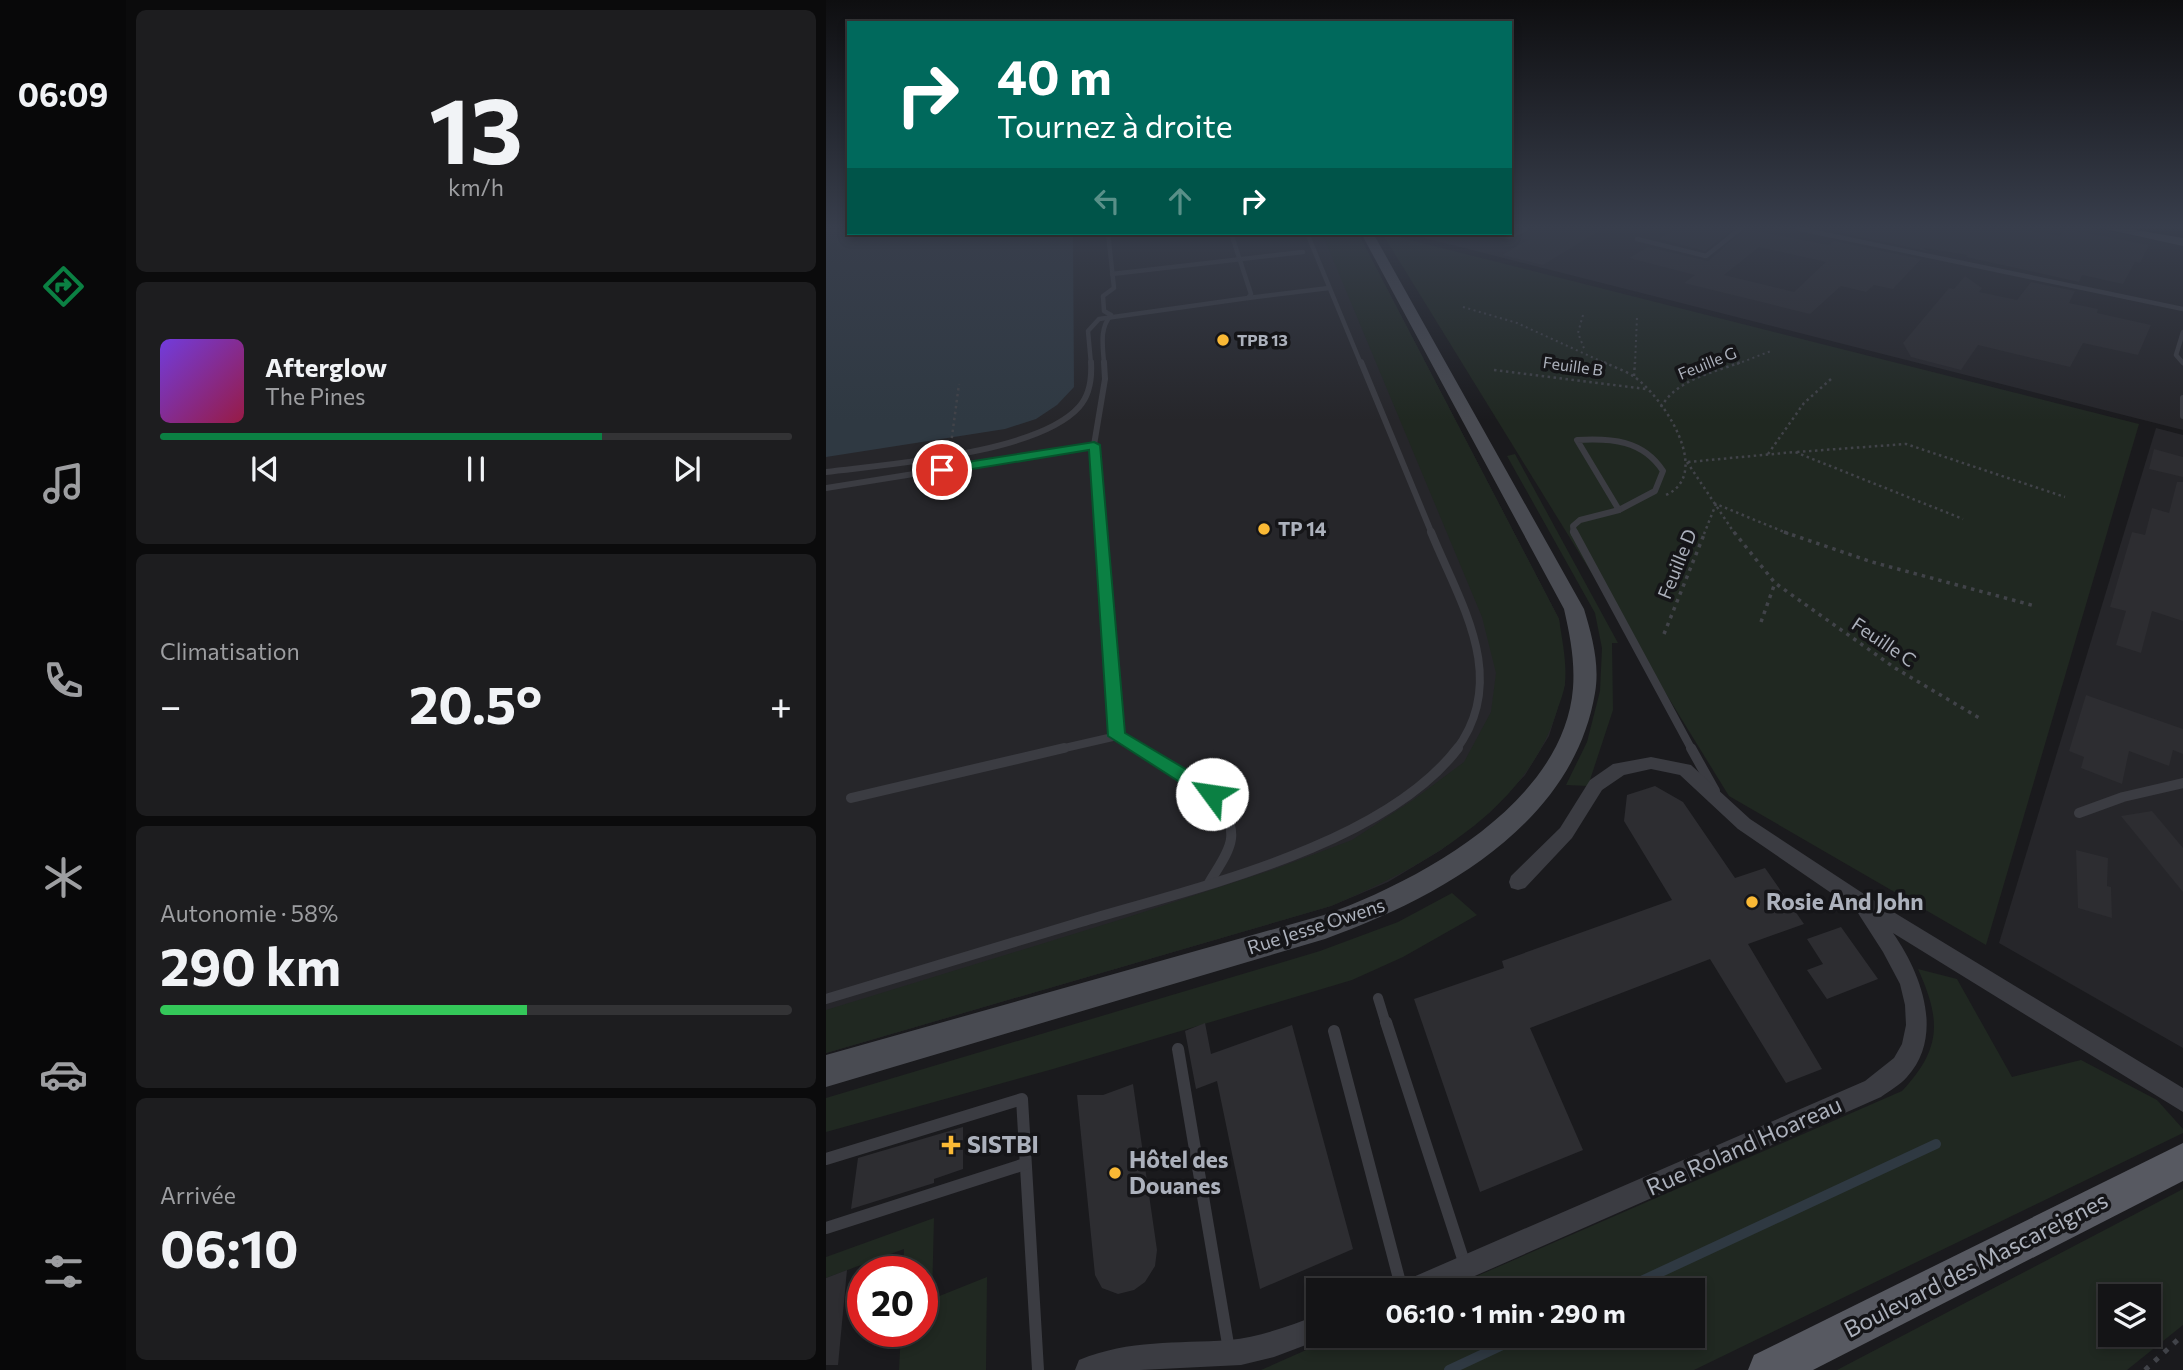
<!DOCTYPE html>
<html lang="fr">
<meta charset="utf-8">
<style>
:root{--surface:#141416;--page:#1d1d1f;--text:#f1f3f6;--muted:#9d9ea1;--line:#333335;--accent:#0b8043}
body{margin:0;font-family:Commissioner,sans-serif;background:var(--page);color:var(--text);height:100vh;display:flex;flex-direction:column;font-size:26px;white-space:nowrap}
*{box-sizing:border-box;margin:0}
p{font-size:23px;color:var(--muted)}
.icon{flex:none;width:38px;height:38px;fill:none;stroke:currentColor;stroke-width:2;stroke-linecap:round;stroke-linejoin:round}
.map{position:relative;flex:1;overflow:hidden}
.sheet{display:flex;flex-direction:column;gap:10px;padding:10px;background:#0b0b0c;width:700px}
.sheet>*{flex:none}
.hud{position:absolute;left:21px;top:21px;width:665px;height:214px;border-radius:0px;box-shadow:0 4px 10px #0003,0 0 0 2px var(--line);background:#00695c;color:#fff;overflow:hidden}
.controls{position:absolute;left:1272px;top:1284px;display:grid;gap:14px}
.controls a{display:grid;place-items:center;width:63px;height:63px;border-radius:0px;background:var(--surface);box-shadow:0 4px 10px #0003,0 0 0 2px var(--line);font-size:35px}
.speed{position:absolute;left:21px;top:1256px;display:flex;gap:14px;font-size:35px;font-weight:700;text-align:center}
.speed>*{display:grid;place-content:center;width:91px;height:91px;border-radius:50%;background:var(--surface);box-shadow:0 4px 10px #0003,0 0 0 2px var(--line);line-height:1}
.speed .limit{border:10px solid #d22;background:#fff;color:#111}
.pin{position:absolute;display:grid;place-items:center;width:60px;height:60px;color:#fff;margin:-30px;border:4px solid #fff;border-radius:50%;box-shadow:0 2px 7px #0007}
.me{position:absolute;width:77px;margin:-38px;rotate:301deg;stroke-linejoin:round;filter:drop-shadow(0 0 5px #0008)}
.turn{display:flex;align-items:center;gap:24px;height:147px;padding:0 35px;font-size:32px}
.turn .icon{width:91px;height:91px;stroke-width:2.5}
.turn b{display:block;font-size:49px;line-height:60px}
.lanes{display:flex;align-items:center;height:66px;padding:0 35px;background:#0003;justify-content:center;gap:35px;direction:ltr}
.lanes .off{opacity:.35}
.big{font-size:52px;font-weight:700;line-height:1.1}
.sheet .widget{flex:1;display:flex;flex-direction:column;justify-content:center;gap:10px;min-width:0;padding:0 24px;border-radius:10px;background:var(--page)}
.sheet .dial{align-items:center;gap:0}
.dial b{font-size:91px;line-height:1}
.song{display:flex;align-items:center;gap:21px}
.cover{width:84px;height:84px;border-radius:10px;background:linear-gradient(135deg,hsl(260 70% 55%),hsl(340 70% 35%))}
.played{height:7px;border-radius:4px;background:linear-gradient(90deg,var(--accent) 70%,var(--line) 70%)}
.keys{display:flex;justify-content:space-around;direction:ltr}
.heat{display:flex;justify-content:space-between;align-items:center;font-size:38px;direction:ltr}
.charge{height:10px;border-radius:5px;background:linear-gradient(90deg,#34c759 58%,var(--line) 0)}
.trip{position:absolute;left:480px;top:1278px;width:399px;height:70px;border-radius:0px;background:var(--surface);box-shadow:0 4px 10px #0003,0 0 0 2px var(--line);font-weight:700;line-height:70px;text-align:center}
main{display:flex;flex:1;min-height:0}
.dock{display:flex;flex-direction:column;width:126px;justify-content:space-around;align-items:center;background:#080809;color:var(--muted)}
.dock .icon{width:49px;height:49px}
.dock .on{color:var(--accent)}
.dock b{font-size:32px;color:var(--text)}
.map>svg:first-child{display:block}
.built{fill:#26262a}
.green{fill:#202821;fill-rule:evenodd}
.water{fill:#2f3942}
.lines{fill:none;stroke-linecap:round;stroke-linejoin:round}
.stream{stroke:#2f3942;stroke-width:10}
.building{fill:#2d2d31;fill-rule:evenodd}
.path-far3{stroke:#414349;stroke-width:2;stroke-dasharray:2 3.5;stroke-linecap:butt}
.path-far2{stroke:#414349;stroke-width:2.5;stroke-dasharray:2.5 3.5;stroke-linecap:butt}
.path-far1{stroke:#414349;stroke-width:3.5;stroke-dasharray:3.5 5;stroke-linecap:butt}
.path{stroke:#414349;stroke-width:5;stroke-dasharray:5 8;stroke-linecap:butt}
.lane-far4{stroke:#3b3c42;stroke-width:4.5}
.lane-far3{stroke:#3b3c42;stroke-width:6}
.lane-far2{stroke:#3b3c42;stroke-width:8}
.lane-far1{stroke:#3b3c42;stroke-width:10}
.lane{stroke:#3b3c42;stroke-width:12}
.street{fill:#3b3c42;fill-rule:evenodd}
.secondary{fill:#494b52;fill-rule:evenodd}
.primary{fill:#575961;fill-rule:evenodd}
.route{fill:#0b8043;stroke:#07532c;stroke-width:2}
.poi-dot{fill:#fab935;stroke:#151518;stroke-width:2.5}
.labels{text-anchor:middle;stroke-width:7;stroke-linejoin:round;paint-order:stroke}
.far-poi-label{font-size:16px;font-weight:bold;fill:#acb1bc;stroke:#151518;text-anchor:start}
.far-street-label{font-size:16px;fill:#acb1bc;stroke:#151518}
.poi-label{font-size:19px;font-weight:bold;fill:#acb1bc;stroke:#151518;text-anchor:start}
.street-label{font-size:19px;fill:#acb1bc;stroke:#151518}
.near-poi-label{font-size:23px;font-weight:bold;fill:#acb1bc;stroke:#151518;text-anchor:start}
.near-street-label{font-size:23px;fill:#acb1bc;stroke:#151518}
</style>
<main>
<nav class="dock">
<b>06:09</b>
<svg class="icon on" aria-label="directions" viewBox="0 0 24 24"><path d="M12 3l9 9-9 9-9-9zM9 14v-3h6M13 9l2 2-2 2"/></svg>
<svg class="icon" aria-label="music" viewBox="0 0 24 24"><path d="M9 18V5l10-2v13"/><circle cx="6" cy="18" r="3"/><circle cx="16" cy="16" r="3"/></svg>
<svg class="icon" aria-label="phone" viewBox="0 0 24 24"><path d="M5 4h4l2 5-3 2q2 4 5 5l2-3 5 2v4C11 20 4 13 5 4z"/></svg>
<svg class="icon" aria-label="climate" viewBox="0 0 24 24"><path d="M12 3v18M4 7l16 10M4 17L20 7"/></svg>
<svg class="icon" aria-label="car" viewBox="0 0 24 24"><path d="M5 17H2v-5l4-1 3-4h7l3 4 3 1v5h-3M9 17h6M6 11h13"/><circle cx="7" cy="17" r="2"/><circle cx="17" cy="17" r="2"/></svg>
<svg class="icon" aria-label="filters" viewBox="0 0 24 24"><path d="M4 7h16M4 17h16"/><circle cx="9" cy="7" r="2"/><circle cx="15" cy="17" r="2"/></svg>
</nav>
<section class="sheet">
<div class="widget dial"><b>13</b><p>km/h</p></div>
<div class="widget">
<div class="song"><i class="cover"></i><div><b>Afterglow</b><p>The Pines</p></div></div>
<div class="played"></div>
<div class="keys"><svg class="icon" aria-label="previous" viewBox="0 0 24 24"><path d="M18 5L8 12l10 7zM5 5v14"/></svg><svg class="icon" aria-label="pause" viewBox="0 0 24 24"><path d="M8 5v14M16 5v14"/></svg><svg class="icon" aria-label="next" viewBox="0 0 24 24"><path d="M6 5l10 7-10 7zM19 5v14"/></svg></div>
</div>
<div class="widget"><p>Climatisation</p>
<div class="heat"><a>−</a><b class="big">20.5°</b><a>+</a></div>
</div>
<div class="widget"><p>Autonomie · 58%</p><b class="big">290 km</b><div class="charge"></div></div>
<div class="widget"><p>Arrivée</p><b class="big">06:10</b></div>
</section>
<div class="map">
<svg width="1357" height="1370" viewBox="0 0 1357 1370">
<rect width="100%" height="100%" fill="#1a1a1d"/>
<g class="built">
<path d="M0,229H23V233H532L733,619L739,684L723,736L699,775L663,813L615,850L562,882L505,906L0,1053Z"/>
<path d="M684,229H1270L1357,245V430L579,233H684Z"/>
<path d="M1330,428L1357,435V1048L1173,943Z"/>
</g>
<g class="green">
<path d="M496,233H532L733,619C736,640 741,662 739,683C738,693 733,704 730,714C697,813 595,868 505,906L0,1053V1010L293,920L449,869L526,840L587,800L638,762L665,712L670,673L656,617Z"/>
<path d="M556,233L1313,424L1160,945L903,796Z"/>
<path d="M689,454L792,643H786L787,710L762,786L740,785L761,742L774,691L776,648L769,613L681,456Z"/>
<path d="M626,893L651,915L577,957L526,980L227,1069L0,1132V1098L494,951L572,922Z"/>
<path d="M1092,969L1131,979L1186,1077L1255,1060L1331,1100L1357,1129V1133L868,1370H435L514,1335H866V1290H619L1076,1091C1116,1048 1115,1020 1092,969Z"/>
<path d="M1357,1189V1325L1301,1370H1011ZM1284,1297H1323V1335H1284Z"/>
<path d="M108,1218L106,1299L161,1277L160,1370H73L75,1332H96V1272H77L78,1249L0,1278V1257Z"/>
</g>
<path class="water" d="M0,229H23V233H247L248,387L231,405L210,419L179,429L0,457Z"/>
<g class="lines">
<g class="stream">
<path d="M796,1290L1110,1144"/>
<path d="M623,1370L698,1335"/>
</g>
</g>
<g class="building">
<path d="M705,229H776L717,265L676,255L702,240L693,238Z"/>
<path d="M850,229H907L879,251L833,239Z"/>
<path d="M919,229L1003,245L1008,241L1095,259L1067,289L1048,285L1040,292L1015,286L984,314L858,283L869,275L803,258L822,247L882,261ZM933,247L1000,262L968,292L898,275Z"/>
<path d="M1020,229H1193L1234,236L1239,229L1323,245L1314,263L1309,262L1297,284L1256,275L1253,282L1140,257L1142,255L1098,248L1101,251L1016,233Z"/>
<path d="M1139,276L1156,288L1153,292L1191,300L1205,282L1249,291L1243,303L1272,309L1271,313L1325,325L1312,355L1257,343L1244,367L1152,345L1135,370L1085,357L1077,343L1123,288L1128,289Z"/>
<path d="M1328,449L1357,457V477L1323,469Z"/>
<path d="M1351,482H1357V621L1326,611L1315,653L1290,645L1300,611L1284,607L1306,532L1319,535L1326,508L1343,513Z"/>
<path d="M1260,695L1357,729V754L1347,750L1343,766L1303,751L1296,784L1255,768L1258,757L1243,751Z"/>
<path d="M829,786L857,802L909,878L939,868L978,924L922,944L996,1069L960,1083L884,959L704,1028L757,1150L654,1192L588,999L678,968L676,961L846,900L798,821L801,795Z"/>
<path d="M1326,811L1357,848V892L1295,816Z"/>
<path d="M1250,850L1282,858L1281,886L1285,887L1286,918L1252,908Z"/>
<path d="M1015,927L1052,979L1001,999L981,970L997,964L981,939Z"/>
<path d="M379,1023L385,1054L466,1025L527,1249L434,1289L391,1081L370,1089L359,1031Z"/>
<path d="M307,1084L331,1250L329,1266L319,1282L308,1290L292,1294L276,1288L269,1275L251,1095H277Z"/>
<path d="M137,1127V1169L108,1179V1183L25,1209L32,1158Z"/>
<path d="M21,1270L12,1365H0V1278Z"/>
</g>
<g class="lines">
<g class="path-far3">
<path d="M637,307L691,323L781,364"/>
<path d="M757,315L752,333L759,351"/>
<path d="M809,364L811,317"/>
<path d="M911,364L945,351"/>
</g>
<g class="path-far2">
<path d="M778,362C787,367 798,370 807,376C836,395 888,473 840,495"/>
<path d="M668,370L820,389"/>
<path d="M808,376L809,362"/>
<path d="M835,407C851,379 887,373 915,362"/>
<path d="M125,444L133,384"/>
<path d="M971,452L1080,444L1239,497"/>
<path d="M942,454L978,403L1005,379"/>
<path d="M861,462L909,534"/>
<path d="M862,462L969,452L1137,519"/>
<path d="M878,534L890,504L963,534"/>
</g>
<g class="path-far1">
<path d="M908,532L949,583L1069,668L1155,719"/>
<path d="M958,532L1046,562L1209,606"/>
<path d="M935,622L949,583"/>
<path d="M838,634L879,532"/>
</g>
<path class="path" d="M1319,1370L1357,1335"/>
<g class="lane-far4">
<path d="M974,229L1357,309"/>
<path d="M481,233L535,364"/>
<path d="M659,233L683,237L700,229"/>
<path d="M811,239L880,256L914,229"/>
<path d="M286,274L477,252"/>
<path d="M422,298L503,288"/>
<path d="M1357,332L1350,355L1357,363"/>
<path d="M265,364L262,331L273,319L422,298L425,294L405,233"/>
<path d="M278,364C277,346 273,329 285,315L278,311L277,296L288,288L282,233"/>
</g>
<g class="lane-far3">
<path d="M535,362L606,534"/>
<path d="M1357,398V416"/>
<path d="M751,440C785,438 817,440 837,471L829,491L793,510Z"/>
<path d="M268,445L275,534"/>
<path d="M0,472C61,464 211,454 253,407C264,395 266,379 265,362"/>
<path d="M0,488L268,445L279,379L278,362"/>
<path d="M748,534L747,526L754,520L793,510"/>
</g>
<g class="lane-far2">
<path d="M275,532L291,736L315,750"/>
<path d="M605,532C634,603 684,678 630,750"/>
<path d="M748,532L866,750"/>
<path d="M230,750L291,736"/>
</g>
<g class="lane-far1">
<path d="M312,748C342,765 410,799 405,839C403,854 390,870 383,883"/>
<path d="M865,748L889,791"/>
<path d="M25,798L238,748"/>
<path d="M1253,813L1297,797L1357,783"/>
<path d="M552,998L560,1024"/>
<path d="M0,999C85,974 170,948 255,922C369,888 557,846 632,748"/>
</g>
<g class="lane">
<path d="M560,1022L639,1265"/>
<path d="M508,1031L576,1290"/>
<path d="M352,1049L403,1350"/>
<path d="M0,1159L196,1099L212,1370"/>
<path d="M0,1228L199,1164"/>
</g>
<g class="street">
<path d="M825,757L865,765L924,819L1041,896L1357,1088V1112L1067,933C1095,973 1119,1035 1081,1077C1074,1085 1063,1091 1055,1097L617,1290H574L578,1281L1039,1081L1068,1058L1076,1044L1080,1025L1079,1005L1074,984L1057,952L1030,910L912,829L854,775L825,769L798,775L776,790L746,838L699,888L692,890L685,888L683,882L685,876L734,828L764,780L787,764Z"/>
<path d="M492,1315V1335H502L501,1337L448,1357L415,1365L314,1370H249L253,1360C305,1339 349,1344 403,1340C434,1337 463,1326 492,1315Z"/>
</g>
<g class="secondary">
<path d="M1279,229H1304L1357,238V246Z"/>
<path d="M535,233H547L758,609C766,636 774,664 769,693C747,825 613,898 499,939L0,1087V1055L498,915C593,881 738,803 747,688C749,660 744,636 738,609Z"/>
</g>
<path class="primary" d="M1357,1143V1181L987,1370H922L928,1355Z"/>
</g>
<linearGradient id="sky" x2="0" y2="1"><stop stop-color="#0e0e10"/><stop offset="0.54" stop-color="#383e4c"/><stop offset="1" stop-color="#383e4c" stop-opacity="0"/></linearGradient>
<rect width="1357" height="421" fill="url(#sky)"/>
<path class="route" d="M268,442L274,445L299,733L393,789L395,794L393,799H380L282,736L263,450L116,474L110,470L116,466Z"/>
<g class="poi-dot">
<circle cx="397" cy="340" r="7"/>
<circle cx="438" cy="529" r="7"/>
<circle cx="926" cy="902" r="7"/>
<path d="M121.5 1134.5h7v7h7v7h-7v7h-7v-7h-7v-7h7z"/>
<circle cx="289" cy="1173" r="7"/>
</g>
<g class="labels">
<g class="far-poi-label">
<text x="411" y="346">TPB 13</text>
</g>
<g class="far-street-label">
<text transform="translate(881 363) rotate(-22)" y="6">Feuille G</text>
<text transform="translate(747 366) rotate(8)" y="6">Feuille B</text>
</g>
<g class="poi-label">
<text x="452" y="536">TP 14</text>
</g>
<g class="street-label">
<text transform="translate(851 564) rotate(-68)" y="7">Feuille D</text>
<text transform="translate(1058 642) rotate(34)" y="7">Feuille C</text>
<text transform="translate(490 926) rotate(-18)" y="7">Rue Jesse Owens</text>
</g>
<g class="near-poi-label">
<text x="940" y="910">Rosie And John</text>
<text x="141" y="1153">SISTBI</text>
<text x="303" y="1168">Hôtel des<tspan x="303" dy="26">Douanes</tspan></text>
</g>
<g class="near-street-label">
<text transform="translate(918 1146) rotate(-24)" y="8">Rue Roland Hoareau</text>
<text transform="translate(1150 1265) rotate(-27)" y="8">Boulevard des Mascareignes</text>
</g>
</g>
</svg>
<div class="controls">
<a><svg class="icon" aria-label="layers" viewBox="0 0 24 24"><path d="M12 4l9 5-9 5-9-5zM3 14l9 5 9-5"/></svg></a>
</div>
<div class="speed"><div class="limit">20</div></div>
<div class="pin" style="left:116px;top:470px;background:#d93025"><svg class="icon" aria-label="arrive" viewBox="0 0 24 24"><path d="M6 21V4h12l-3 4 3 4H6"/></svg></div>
<svg class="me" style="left:386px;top:794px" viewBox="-20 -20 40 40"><circle r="19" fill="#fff"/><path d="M0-13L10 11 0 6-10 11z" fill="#0b8043"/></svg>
<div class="trip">06:10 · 1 min · 290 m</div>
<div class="hud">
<div class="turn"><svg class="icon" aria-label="right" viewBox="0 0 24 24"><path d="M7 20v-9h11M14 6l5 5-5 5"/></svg><div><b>40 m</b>Tournez à droite</div></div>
<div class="lanes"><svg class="icon off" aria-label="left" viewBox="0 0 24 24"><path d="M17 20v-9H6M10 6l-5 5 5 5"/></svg><svg class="icon off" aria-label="ahead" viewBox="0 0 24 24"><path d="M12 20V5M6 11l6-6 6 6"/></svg><svg class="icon" aria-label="right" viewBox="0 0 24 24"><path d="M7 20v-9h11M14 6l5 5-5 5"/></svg></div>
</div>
</div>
</main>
